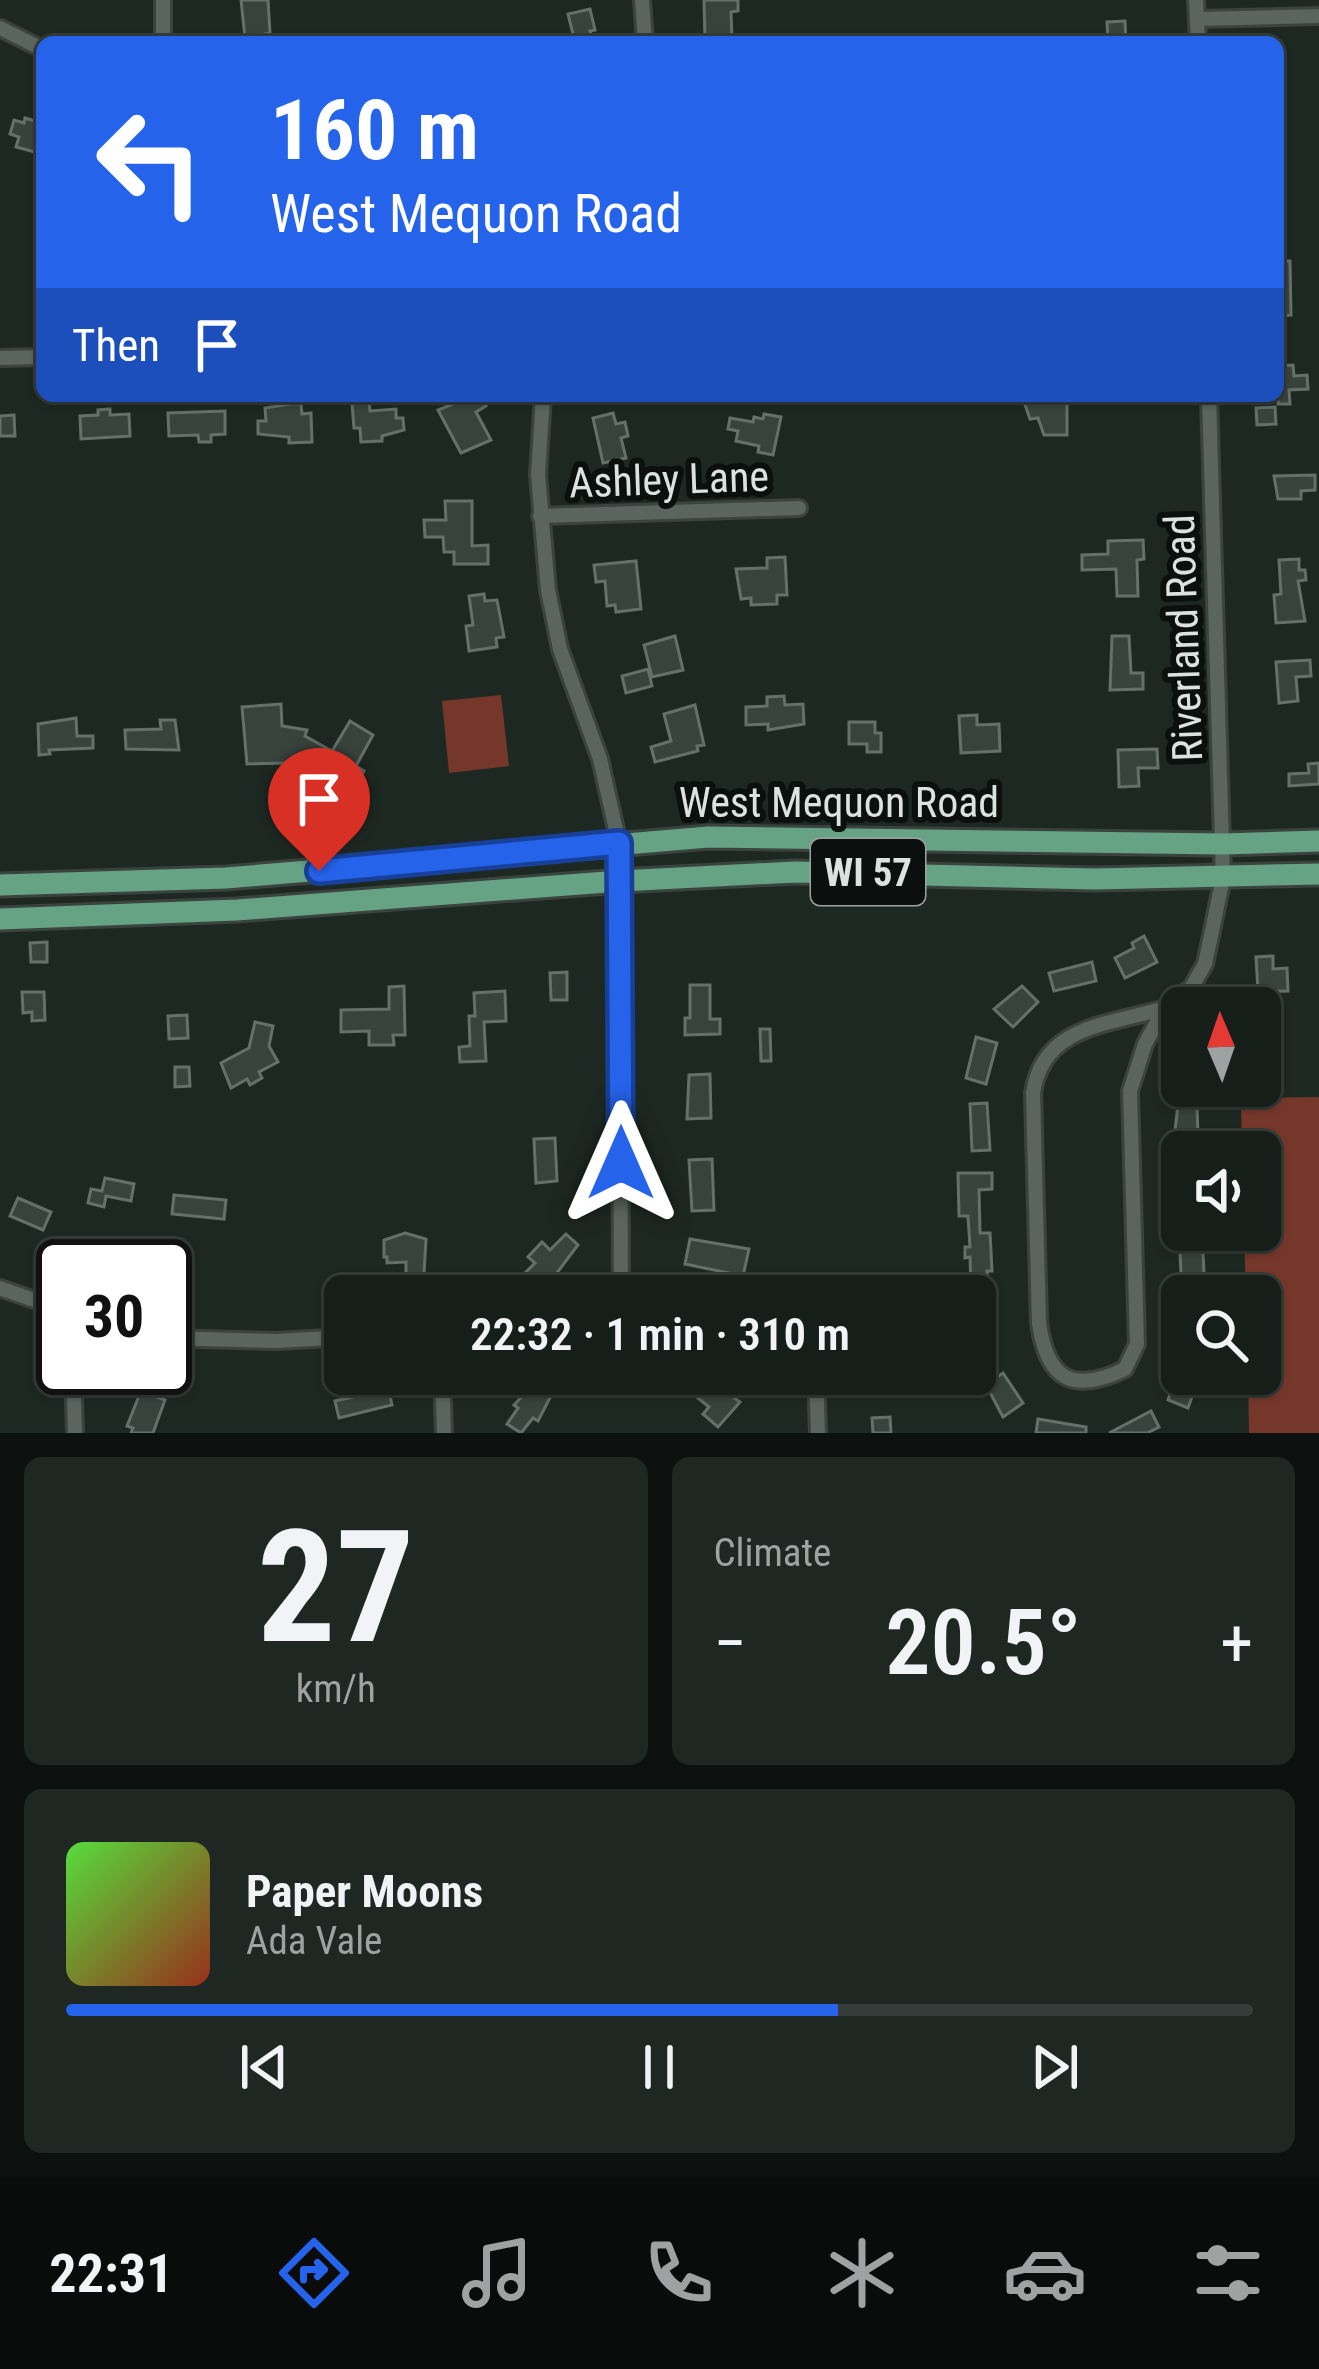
<!DOCTYPE html>
<meta charset="utf-8">
<style>
:root{--surface:#161e1a;--page:#1f2723;--text:#f1f3f6;--muted:#9ea2a2;--line:#353c39;--accent:#2563eb}
body{margin:0;font-family:"Roboto Condensed",sans-serif;background:var(--page);color:var(--text);height:100vh;display:flex;flex-direction:column;font-size:45px;white-space:nowrap}
*{box-sizing:border-box;margin:0}
p{font-size:39px;color:var(--muted)}
.icon{flex:none;width:66px;height:66px;fill:none;stroke:currentColor;stroke-width:2;stroke-linecap:round;stroke-linejoin:round}
.map{position:relative;height:1433px;overflow:hidden}
.drawer{display:flex;flex-direction:column;gap:24px;padding:24px;background:#0c100e;flex:1}
.drawer>*{flex:none}
.banner{position:absolute;left:36px;top:36px;width:1248px;height:366px;border-radius:18px;box-shadow:0 3px 9px #0004,0 0 0 3px var(--line);background:#2563eb;color:#fff;overflow:hidden}
.needle{width:78px;rotate:358deg}
.buttons{position:absolute;left:1161px;top:987px;display:grid;gap:24px}
.buttons a{display:grid;place-items:center;width:120px;height:120px;border-radius:18px;background:var(--surface);box-shadow:0 3px 9px #0004,0 0 0 3px var(--line);font-size:60px}
.speed{position:absolute;left:36px;top:1239px;display:flex;gap:24px;font-size:60px;font-weight:700;text-align:center}
.speed>*{display:grid;place-content:center;width:156px;height:156px;border-radius:50%;background:var(--surface);box-shadow:0 3px 9px #0004,0 0 0 3px var(--line);line-height:1}
.speed .limit{border:6px solid #111;border-radius:18px;background:#fff;color:#111}
.pin{position:absolute;display:grid;place-items:center;width:102px;height:102px;color:#fff;margin:-123px -51px;border-radius:50% 50% 50% 0;rotate:-45deg;box-shadow:0 0 12px #0007}
.pin .icon{rotate:45deg}
.me{position:absolute;width:132px;margin:-66px;rotate:0deg;stroke-linejoin:round;filter:drop-shadow(0 0 9px #0008)}
.turn{display:flex;align-items:center;gap:42px;height:252px;padding:0 36px;font-size:54px}
.turn .icon{width:156px;height:156px;stroke-width:2.5}
.turn b{display:block;font-size:84px;line-height:102px}
.then{display:flex;align-items:center;height:114px;padding:0 36px;background:#0003;gap:24px;font-size:45px}
.big{font-size:90px;font-weight:600;line-height:1.1}
.drawer .card{flex:1;display:flex;flex-direction:column;justify-content:center;gap:18px;min-width:0;padding:0 42px;border-radius:18px;background:var(--page)}
.drawer .dial{align-items:center;gap:0}
.dial b{font-size:156px;line-height:1}
.song{display:flex;align-items:center;gap:36px}
.cover{width:144px;height:144px;border-radius:18px;background:linear-gradient(135deg,hsl(110 70% 55%),hsl(10 70% 35%))}
.played{height:12px;border-radius:6px;background:linear-gradient(90deg,var(--accent) 65%,var(--line) 65%)}
.keys{display:flex;justify-content:space-around;direction:ltr}
.heat{display:flex;justify-content:space-between;align-items:center;font-size:66px;direction:ltr}
.drawer .tiles{flex:1;display:grid;gap:24px;grid-template-columns:1fr 1fr}
.card:last-child{grid-column:span 2}
.trip{position:absolute;left:324px;top:1275px;width:672px;height:120px;border-radius:18px;background:var(--surface);box-shadow:0 3px 9px #0004,0 0 0 3px var(--line);font-weight:600;line-height:120px;text-align:center}
.tab-bar{display:flex;height:192px;justify-content:space-around;align-items:center;background:#090c0a;color:var(--muted)}
.tab-bar .icon{width:84px;height:84px}
.tab-bar .selected{color:var(--accent)}
.tab-bar b{font-size:54px;color:var(--text)}
.map>svg:first-child{display:block}
.green{fill:#76372b}
.building{fill:#39433d;stroke:#65706a;stroke-width:3}
.lines{fill:none;stroke-linecap:round;stroke-linejoin:round}
.minor-casing{stroke:#3b433f;stroke-width:20}
.primary-casing{stroke:#3b433f;stroke-width:27}
.minor{stroke:#59655e;stroke-width:14}
.primary{stroke:#66a385;stroke-width:21}
.route-casing{stroke:#184099;stroke-width:30}
.route{stroke:#2563eb;stroke-width:21}
.labels{text-anchor:middle;stroke-width:12;stroke-linejoin:round;paint-order:stroke}
.shield{fill:#0b0f0d;stroke:#9da3a0;stroke-width:3}
.shield-label{font-size:39px;font-weight:bold;fill:#dce2df}
.street-label{font-size:42px;fill:#dce2df;stroke:#0b0f0d}
</style>
<div class="map">
<svg width="1319" height="1433" viewBox="0 0 1319 1433">
<rect width="100%" height="100%" fill="#1e2822"/>
<g class="green">
<path d="M501,695L509,766L449,773L442,701Z"/>
<path d="M1319,1097V1433H1249L1248,1374H1260V1296H1246L1244,1230H1260V1152H1242L1241,1098Z"/>
</g>
<g class="building">
<path d="M241,0H268L270,33L245,38Z"/>
<path d="M704,0H738V11L731,12L732,39L705,40Z"/>
<path d="M590,9L595,30L590,31L593,42H575L568,14Z"/>
<path d="M1125,21L1126,42H1108L1107,22Z"/>
<path d="M25,118L42,123V154L16,147L19,137L10,134L14,120L24,123Z"/>
<path d="M1278,261H1290L1291,315L1278,316Z"/>
<path d="M1293,365L1294,376L1307,375L1308,389L1289,390L1290,404H1278V366Z"/>
<path d="M472,396H480L486,406L476,412L491,440L461,453L438,410Z"/>
<path d="M1022,396H1067V435H1044L1038,418L1030,419Z"/>
<path d="M369,402L370,411L396,409V418H403L404,430L382,436V441L361,442L360,428H354L352,404Z"/>
<path d="M290,404H301L302,414L311,413L312,442L289,443V437L258,434V421H266L265,408Z"/>
<path d="M1275,407L1276,424L1257,425L1256,408Z"/>
<path d="M110,409V415L129,414L130,436L81,439L80,416L98,415V410Z"/>
<path d="M225,411V434L211,435V442H199L198,435L169,436L168,413Z"/>
<path d="M613,413L616,424L625,422L628,436L621,438L626,458L603,463L593,418Z"/>
<path d="M764,414L781,417L773,455L758,452L759,446L736,441L738,431L728,429L730,418L753,422L754,417L763,419Z"/>
<path d="M14,415L15,436H0V416Z"/>
<path d="M1315,475V490L1301,491V499H1278L1274,476Z"/>
<path d="M445,501H472V546L488,545V564H454V552H444L443,537H425L424,520H446Z"/>
<path d="M1143,540L1144,559L1137,560L1138,596H1117L1116,569L1082,570V555L1108,554V541Z"/>
<path d="M785,557L787,595H777V604L751,605V598L741,599L736,569L767,568V558Z"/>
<path d="M1299,559V570H1305L1306,580L1298,581L1305,621L1276,623L1274,595L1281,594L1279,560Z"/>
<path d="M636,561L641,609L616,612L615,605L607,606L605,581L596,582L594,565Z"/>
<path d="M484,594L485,601L497,600L504,637L496,638L497,647L469,651L466,626L473,625L469,596Z"/>
<path d="M675,636L683,670L652,677L644,645Z"/>
<path d="M1112,636H1129L1131,673H1143V689L1110,690Z"/>
<path d="M1310,660L1311,676L1296,677L1298,701L1279,703L1276,662Z"/>
<path d="M648,669L652,686L626,693L622,676Z"/>
<path d="M784,696L785,705L803,704L804,724L768,730V724L746,725V707L767,706V697Z"/>
<path d="M281,704L282,726L307,730L305,736L332,751L350,721L373,735L356,766L364,771L352,791L290,763L247,764L242,707Z"/>
<path d="M695,705L704,745L697,746L698,751L655,762L651,747L671,741L664,714Z"/>
<path d="M977,715V725L999,724L1000,751L961,753L959,716Z"/>
<path d="M76,718L77,736H93V748L49,750L50,754L39,755L38,724Z"/>
<path d="M160,720H175L179,750L126,749L125,730L161,729Z"/>
<path d="M849,722H875V733H881V752H867V744H849Z"/>
<path d="M1157,749L1158,768H1138L1139,786L1119,787L1118,750Z"/>
<path d="M1319,763V784L1289,786V774L1309,773L1308,764Z"/>
<path d="M1144,936L1157,962L1125,978L1115,958L1134,948L1132,943Z"/>
<path d="M47,942V962H31L30,943Z"/>
<path d="M1273,956V969L1287,968L1288,991L1258,992L1256,957Z"/>
<path d="M1092,962L1096,981L1054,991L1049,973Z"/>
<path d="M567,972V1000H551L550,973Z"/>
<path d="M690,985H710V1019H720V1034L685,1035V1018H690Z"/>
<path d="M404,986L405,1035H393L394,1045H369V1031L341,1032V1010L389,1009V987Z"/>
<path d="M1022,986L1038,1002L1013,1027L994,1009Z"/>
<path d="M505,991L506,1021L484,1022L486,1061L460,1062L459,1047L470,1046L469,1016H475L474,993Z"/>
<path d="M22,992H44L45,1020L32,1021V1012L23,1013Z"/>
<path d="M187,1015L188,1038L169,1039L168,1016Z"/>
<path d="M255,1022L273,1026L269,1046L278,1062L259,1072L262,1078L250,1085L247,1079L231,1088L221,1063L249,1048Z"/>
<path d="M760,1029H770L771,1061H761Z"/>
<path d="M976,1037L997,1043L986,1084L966,1078Z"/>
<path d="M175,1067H189L190,1086L175,1087Z"/>
<path d="M710,1074L711,1118L687,1119L689,1075Z"/>
<path d="M987,1103L990,1150L972,1151L970,1104Z"/>
<path d="M1197,1103L1198,1139L1174,1140L1178,1104Z"/>
<path d="M555,1138L557,1181L536,1183L534,1139Z"/>
<path d="M712,1159L714,1210L692,1211L689,1160Z"/>
<path d="M958,1173H992V1189L979,1190L980,1233H990L992,1271H987L988,1285L971,1286L970,1257L965,1258V1247H970L968,1216H959Z"/>
<path d="M105,1178L134,1184L131,1201L106,1196L104,1207L88,1203L91,1189L102,1191Z"/>
<path d="M174,1195L226,1200L224,1219L172,1214Z"/>
<path d="M18,1198L51,1212L43,1230L10,1216Z"/>
<path d="M1179,1230H1202L1205,1296H1182Z"/>
<path d="M405,1233L426,1239L424,1274L406,1275V1262L387,1263V1257H384V1240Z"/>
<path d="M566,1234L578,1245L553,1278L549,1274L537,1286L524,1274L535,1263L528,1257L542,1242L550,1250Z"/>
<path d="M690,1239L749,1249L743,1276L685,1264Z"/>
<path d="M975,1312H994L995,1351H975Z"/>
<path d="M1003,1373L1023,1403L1003,1417L986,1385Z"/>
<path d="M700,1374L740,1402L718,1427L703,1414L709,1407L687,1389Z"/>
<path d="M1177,1374H1200L1188,1408L1168,1400Z"/>
<path d="M537,1380L553,1392L538,1421L533,1418L521,1433L507,1424L518,1408L514,1405Z"/>
<path d="M387,1383L392,1405L339,1418L335,1401L357,1396L356,1390Z"/>
<path d="M141,1391L165,1400L153,1433H131L133,1428L127,1426Z"/>
<path d="M1151,1411L1159,1427L1147,1433H1109Z"/>
<path d="M890,1417L891,1433H873L872,1418Z"/>
<path d="M1038,1419L1086,1427V1433H1036Z"/>
</g>
<g class="lines">
<defs>
<g id="minor">
<path d="M163,0V42"/>
<path d="M642,0L645,42"/>
<path d="M1196,0L1198,42"/>
<path d="M1197,19L1319,16"/>
<path d="M0,28L42,49"/>
<path d="M0,358L42,357"/>
<path d="M543,396L538,475L548,590L560,649L600,759L619,843L621,1296"/>
<path d="M540,516L799,508"/>
<path d="M1165,1008L1145,1044L1130,1091L1137,1344L1125,1369C1073,1394 1047,1380 1039,1323L1033,1093C1043,1025 1109,1025 1165,1008Z"/>
<path d="M1165,1008L1191,988L1205,964L1223,878L1209,396"/>
<path d="M0,1288L63,1310"/>
<path d="M165,1338L277,1341L345,1337"/>
<path d="M73,1368L75,1433"/>
<path d="M442,1374L444,1433"/>
<path d="M816,1374L818,1433"/>
</g>
<g id="primary">
<path d="M0,885L226,878L708,837L1223,844L1319,841"/>
<path d="M0,919L237,910L620,881L795,872L1095,879L1319,874"/>
</g>
</defs>
<use href="#minor" class="minor-casing"/>
<use href="#primary" class="primary-casing"/>
<use href="#minor" class="minor"/>
<use href="#primary" class="primary"/>
</g>
<g class="lines">
<defs>
<path id="route" d="M319,871L619,843L621,1163"/>
</defs>
<use href="#route" class="route-casing"/>
<use href="#route" class="route"/>
</g>
<g class="labels">
<rect class="shield" x="811" y="839" width="114" height="66" rx="9"/>
<g class="shield-label">
<text x="868" y="886">WI 57</text>
</g>
<g class="street-label">
<text transform="translate(669 479) rotate(-2)" y="15">Ashley Lane</text>
<text transform="translate(1183 638) rotate(-92)" y="15">Riverland Road</text>
<text x="839" y="817">West Mequon Road</text>
</g>
</g>
</svg>
<div class="buttons">
<a><svg class="needle" viewBox="-14 -14 28 28"><path d="M0-13l5 13h-10z" fill="#e53935"/><path d="M0 13l5-13h-10z" fill="#9ea2a2"/></svg></a>
<a><svg class="icon" aria-label="sound" viewBox="0 0 24 24"><path d="M4 9h4l5-4v14l-5-4H4zM17 9q2 3 0 6"/></svg></a>
<a><svg class="icon" aria-label="search" viewBox="0 0 24 24"><circle cx="10" cy="10" r="6"/><path d="M15 15l6 6"/></svg></a>
</div>
<div class="speed"><div class="limit">30</div></div>
<div class="pin" style="left:319px;top:871px;background:#d93025"><svg class="icon" aria-label="arrive" viewBox="0 0 24 24"><path d="M6 21V4h12l-3 4 3 4H6"/></svg></div>
<svg class="me" style="left:621px;top:1163px" viewBox="-20 -20 40 40"><path d="M0-17L14 15 0 8-14 15z" fill="#2563eb" stroke="#fff" stroke-width="4"/></svg>
<div class="trip">22:32 · 1 min · 310 m</div>
<div class="banner">
<div class="turn"><svg class="icon" aria-label="left" viewBox="0 0 24 24"><path d="M17 20v-9H6M10 6l-5 5 5 5"/></svg><div><b>160 m</b>West Mequon Road</div></div>
<div class="then">Then<svg class="icon" aria-label="arrive" viewBox="0 0 24 24"><path d="M6 21V4h12l-3 4 3 4H6"/></svg></div>
</div>
</div>
<section class="drawer">
<div class="tiles">
<div class="card dial"><b>27</b><p>km/h</p></div>
<div class="card"><p>Climate</p>
<div class="heat"><a>−</a><b class="big">20.5°</b><a>+</a></div>
</div>
<div class="card">
<div class="song"><i class="cover"></i><div><b>Paper Moons</b><p>Ada Vale</p></div></div>
<div class="played"></div>
<div class="keys"><svg class="icon" aria-label="previous" viewBox="0 0 24 24"><path d="M18 5L8 12l10 7zM5 5v14"/></svg><svg class="icon" aria-label="pause" viewBox="0 0 24 24"><path d="M8 5v14M16 5v14"/></svg><svg class="icon" aria-label="next" viewBox="0 0 24 24"><path d="M6 5l10 7-10 7zM19 5v14"/></svg></div>
</div>
</div>
</section>
<nav class="tab-bar">
<b>22:31</b>
<svg class="icon selected" aria-label="directions" viewBox="0 0 24 24"><path d="M12 3l9 9-9 9-9-9zM9 14v-3h6M13 9l2 2-2 2"/></svg>
<svg class="icon" aria-label="music" viewBox="0 0 24 24"><path d="M9 18V5l10-2v13"/><circle cx="6" cy="18" r="3"/><circle cx="16" cy="16" r="3"/></svg>
<svg class="icon" aria-label="phone" viewBox="0 0 24 24"><path d="M5 4h4l2 5-3 2q2 4 5 5l2-3 5 2v4C11 20 4 13 5 4z"/></svg>
<svg class="icon" aria-label="climate" viewBox="0 0 24 24"><path d="M12 3v18M4 7l16 10M4 17L20 7"/></svg>
<svg class="icon" aria-label="car" viewBox="0 0 24 24"><path d="M5 17H2v-5l4-1 3-4h7l3 4 3 1v5h-3M9 17h6M6 11h13"/><circle cx="7" cy="17" r="2"/><circle cx="17" cy="17" r="2"/></svg>
<svg class="icon" aria-label="filters" viewBox="0 0 24 24"><path d="M4 7h16M4 17h16"/><circle cx="9" cy="7" r="2"/><circle cx="15" cy="17" r="2"/></svg>
</nav>
